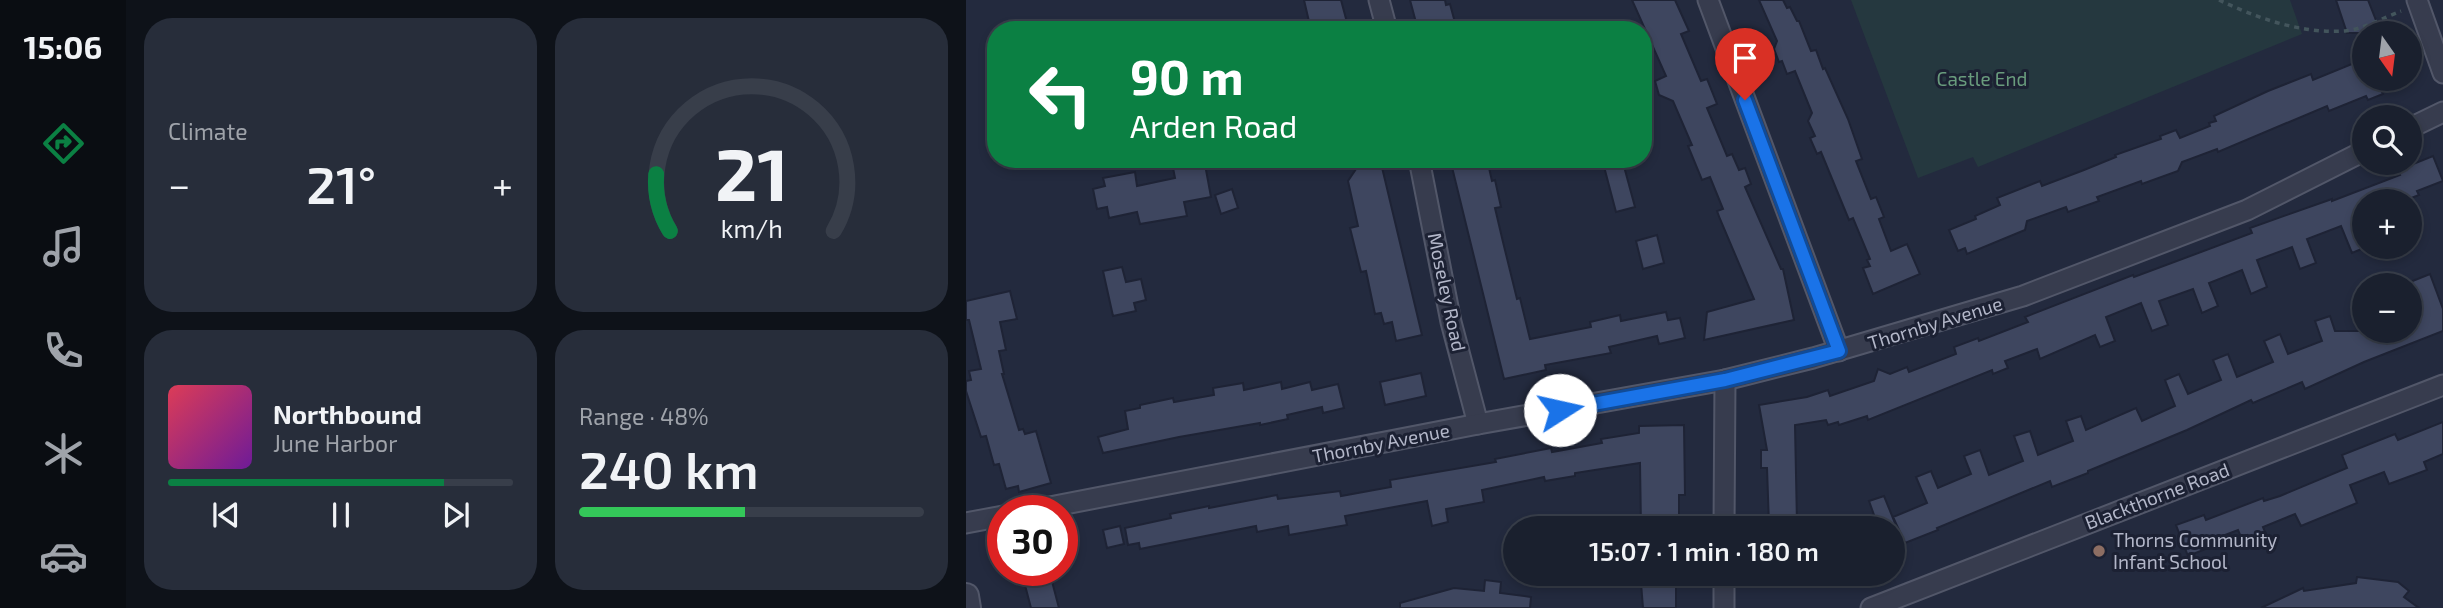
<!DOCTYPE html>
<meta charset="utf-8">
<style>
:root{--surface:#1a202e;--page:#272d3a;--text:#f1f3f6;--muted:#9fa3aa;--line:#383e4a;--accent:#0b8043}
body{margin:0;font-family:"Exo 2",sans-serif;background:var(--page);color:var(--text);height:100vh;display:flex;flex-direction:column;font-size:26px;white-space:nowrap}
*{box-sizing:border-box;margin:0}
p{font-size:23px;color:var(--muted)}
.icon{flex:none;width:38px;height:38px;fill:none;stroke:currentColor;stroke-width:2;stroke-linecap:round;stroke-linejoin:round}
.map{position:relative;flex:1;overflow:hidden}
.details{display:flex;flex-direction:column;gap:18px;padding:18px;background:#0e1219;width:840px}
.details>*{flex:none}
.top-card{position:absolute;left:21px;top:21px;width:665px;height:147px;border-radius:28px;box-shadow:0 4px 10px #0003,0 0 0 2px var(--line);background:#0b8043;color:#fff;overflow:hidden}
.needle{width:46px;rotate:166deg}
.buttons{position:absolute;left:1386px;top:21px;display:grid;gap:14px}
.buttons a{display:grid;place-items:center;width:70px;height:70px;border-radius:50%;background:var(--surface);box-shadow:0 4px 10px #0003,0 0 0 2px var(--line);font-size:35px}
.speed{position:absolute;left:21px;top:495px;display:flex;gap:14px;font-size:35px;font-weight:700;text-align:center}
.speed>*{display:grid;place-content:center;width:91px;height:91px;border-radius:50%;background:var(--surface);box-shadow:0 4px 10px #0003,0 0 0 2px var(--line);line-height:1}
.speed .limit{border:10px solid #d22;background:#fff;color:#111}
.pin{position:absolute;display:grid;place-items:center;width:60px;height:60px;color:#fff;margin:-72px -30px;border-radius:50% 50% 50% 0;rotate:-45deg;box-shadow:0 0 7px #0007}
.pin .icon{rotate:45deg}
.me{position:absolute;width:77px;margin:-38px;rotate:80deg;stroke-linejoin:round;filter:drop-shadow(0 0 5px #0008)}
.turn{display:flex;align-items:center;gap:24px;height:147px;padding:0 28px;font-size:32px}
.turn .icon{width:91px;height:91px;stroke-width:2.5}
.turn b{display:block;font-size:49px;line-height:60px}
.big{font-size:52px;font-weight:600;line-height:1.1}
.details .widget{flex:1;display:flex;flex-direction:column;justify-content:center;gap:10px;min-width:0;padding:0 24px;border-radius:28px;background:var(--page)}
.details .dial{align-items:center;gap:0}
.dial svg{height:182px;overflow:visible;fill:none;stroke:var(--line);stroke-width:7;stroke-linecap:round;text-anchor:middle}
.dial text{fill:var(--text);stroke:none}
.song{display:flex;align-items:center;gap:21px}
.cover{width:84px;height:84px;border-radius:10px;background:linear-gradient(135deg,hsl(350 70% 55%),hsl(280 70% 35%))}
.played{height:7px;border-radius:4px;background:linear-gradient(90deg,var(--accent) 80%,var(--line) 80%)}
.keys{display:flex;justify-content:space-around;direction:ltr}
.heat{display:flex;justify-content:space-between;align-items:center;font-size:38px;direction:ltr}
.charge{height:10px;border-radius:5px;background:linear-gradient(90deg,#34c759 48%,var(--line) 0)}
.details .tiles{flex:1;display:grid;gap:18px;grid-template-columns:repeat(2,1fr)}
.trip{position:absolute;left:537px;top:516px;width:402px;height:70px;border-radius:35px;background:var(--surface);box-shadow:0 4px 10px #0003,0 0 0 2px var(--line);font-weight:600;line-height:70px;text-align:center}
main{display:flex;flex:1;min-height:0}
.dock{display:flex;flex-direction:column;width:126px;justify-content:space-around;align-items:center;background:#0a0d12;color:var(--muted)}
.dock .icon{width:49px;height:49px}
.dock .selected{color:var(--accent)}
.dock b{font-size:32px;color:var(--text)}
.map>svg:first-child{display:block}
.green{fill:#25383f}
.building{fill:#3e465f;stroke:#1e2335;stroke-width:2}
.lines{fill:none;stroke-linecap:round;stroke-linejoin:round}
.minor-casing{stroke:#525769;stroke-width:23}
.tertiary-casing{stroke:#525769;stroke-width:28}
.path{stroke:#43555c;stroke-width:3.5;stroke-dasharray:5 5;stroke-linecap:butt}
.minor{stroke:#373c4e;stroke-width:19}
.tertiary{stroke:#373c4e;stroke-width:24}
.route-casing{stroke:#114b97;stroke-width:18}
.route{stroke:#1a73e8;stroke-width:12}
.education-dot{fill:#8d6e63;stroke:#1c2133;stroke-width:2.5}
.labels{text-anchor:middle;stroke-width:6;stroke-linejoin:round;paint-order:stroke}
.park-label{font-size:19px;fill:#699c7d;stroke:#1c2133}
.street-label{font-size:19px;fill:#b3b7c9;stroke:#1c2133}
.poi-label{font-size:19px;fill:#b3b7c9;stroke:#1c2133;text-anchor:start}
</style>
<main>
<nav class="dock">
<b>15:06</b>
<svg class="icon selected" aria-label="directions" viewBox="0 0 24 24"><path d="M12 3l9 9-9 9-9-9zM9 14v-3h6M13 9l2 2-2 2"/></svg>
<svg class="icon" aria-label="music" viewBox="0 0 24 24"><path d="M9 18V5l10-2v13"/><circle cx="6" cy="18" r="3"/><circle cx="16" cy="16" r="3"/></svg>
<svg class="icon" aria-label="phone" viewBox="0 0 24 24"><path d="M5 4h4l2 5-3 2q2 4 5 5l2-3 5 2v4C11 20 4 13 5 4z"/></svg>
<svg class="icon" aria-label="climate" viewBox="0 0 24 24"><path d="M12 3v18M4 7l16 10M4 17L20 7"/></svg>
<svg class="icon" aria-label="car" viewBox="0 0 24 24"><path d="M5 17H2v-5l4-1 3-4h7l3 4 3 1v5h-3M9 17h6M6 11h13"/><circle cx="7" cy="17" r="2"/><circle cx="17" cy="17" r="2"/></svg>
</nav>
<section class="details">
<div class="tiles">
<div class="widget"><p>Climate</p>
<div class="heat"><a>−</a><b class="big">21°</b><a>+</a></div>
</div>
<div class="widget dial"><svg viewBox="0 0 100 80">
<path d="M14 69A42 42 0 1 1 86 69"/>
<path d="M14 69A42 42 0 0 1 8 44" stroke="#0b8043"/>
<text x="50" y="56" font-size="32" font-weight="700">21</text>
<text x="50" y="72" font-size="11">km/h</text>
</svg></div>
<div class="widget">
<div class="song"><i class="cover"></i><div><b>Northbound</b><p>June Harbor</p></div></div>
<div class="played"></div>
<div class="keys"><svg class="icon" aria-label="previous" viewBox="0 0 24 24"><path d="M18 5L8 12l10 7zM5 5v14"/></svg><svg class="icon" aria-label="pause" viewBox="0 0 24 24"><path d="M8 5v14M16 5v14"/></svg><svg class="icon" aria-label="next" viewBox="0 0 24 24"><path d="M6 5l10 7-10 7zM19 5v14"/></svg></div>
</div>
<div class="widget"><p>Range · 48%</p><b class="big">240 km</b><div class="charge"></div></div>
</div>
</section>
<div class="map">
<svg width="1477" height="608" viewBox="0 0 1477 608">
<rect width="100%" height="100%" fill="#232a3e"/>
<path class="green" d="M885,0H1324L1336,34L1012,167L1007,157L952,178Z"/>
<g class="building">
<path d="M338,0H375L383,30H345Z"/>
<path d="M444,0H479L480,5L484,4L491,30H452Z"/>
<path d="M666,0H709L723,31L715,34L735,81L741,79L751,104L741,108L761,156L766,154L773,170L779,168L785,184L779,187L815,269H817L828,320L738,340L741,312L788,299L754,219L751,211L757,209L744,177L736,180L722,146L726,145L707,101L693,95L689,81L700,76Z"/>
<path d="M793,0H817L821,8L824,7L831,21H833L845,51L850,50L857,69L859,68L882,119L896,159L890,161L905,199L910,197L918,217L913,219L925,251L941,244L954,274L907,294L897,268L904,266L901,260L904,259L887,218L883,220L855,152L851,154L844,138L849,136L842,121L846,113L829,71L821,74L816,61L813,62L808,49L811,41Z"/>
<path d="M1370,0H1402L1415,33H1381Z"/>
<path d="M1398,59V79L1442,80L1415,90L1417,94L1402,100L1400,96L1363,111L1361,106L1252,152L1251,149L1216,162L1212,171L1176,184L1175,181L1131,197L1133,201L1102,212L1100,207L1061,221L1059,230L1001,254L999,248L992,251L983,230L1010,219L1009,216L1034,205L1031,198L1074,181L1076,186L1118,170L1150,157L1149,155L1195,139L1194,136L1210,130L1214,138L1244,126L1243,123L1250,121L1248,116L1302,91L1345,74L1347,80Z"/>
<path d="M1467,156L1477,181L1451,191L1453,195L1438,201H1398V248L1386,253L1375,226L1341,239L1350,263L1334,269L1326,247L1291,260L1301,287L1285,294L1276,270L1243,283L1252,306L1236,313L1227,289L1193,301L1202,325L1186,331L1175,303L1140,317L1149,341L1134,347L1129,335L1074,359L1071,349L1039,361L1042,368L1027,374L1026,370L902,420L901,416L873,425L872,422L862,425L860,420L829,425L831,524L803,525L801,468H795V450H801L793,405L841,397L862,390L864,396L908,381L912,369L924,374L941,367L943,372L990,354L988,347L1012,338L1013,341L1062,322L1059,317L1167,275L1168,277L1286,233L1284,228L1366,199V201L1434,175L1432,170Z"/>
<path d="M224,159H238L245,197L218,202L221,216L174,224L171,212L143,218L141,207L131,209L127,189L139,186L137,178L169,172L171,186L209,178L206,163Z"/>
<path d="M388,159H414L456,335L430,341L426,322L418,324L415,313L409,314L400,271L395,272L384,228L392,226L382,181L390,169Z"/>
<path d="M484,159H521L526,181L529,180L535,207L529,208L537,242L551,299L554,298L564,339L625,327L624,322L654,315L655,321L700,312L702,320L714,318L719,338L693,344L691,336L643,347L645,353L579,365L580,370L538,379Z"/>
<path d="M636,159H656L669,207L650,212Z"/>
<path d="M266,189L272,208L255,214L249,195Z"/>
<path d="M691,235L698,263L677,269L670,241Z"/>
<path d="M156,267L160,282L175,279L180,300L168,303L170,311L147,316L137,271Z"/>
<path d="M1464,274L1477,309V331L1398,362L1339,389L1336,382L1287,403L1285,400L1221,430L1122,471V473L1086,487L1084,481L971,528L972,530L939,543L927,517L961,503L950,477L965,471L972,488L1005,474L998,456L1014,450L1023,475L1057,461L1048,436L1064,431L1072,455L1107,441L1100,421L1115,416L1120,430L1170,408L1176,421L1209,406L1199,380L1213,374L1222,394L1255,380L1247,360L1262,354L1271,377L1307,362L1298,341L1314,334L1322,354L1356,341L1349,321L1364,316L1369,331H1444V282Z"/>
<path d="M44,291L51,319L34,322L40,350L33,351L38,374H36L53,430L57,429L59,434L70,431L85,483L53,492L52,486L40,489L33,464L28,465L20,436L15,437L0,391V381L5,380L3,371L15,369L3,320H0V301Z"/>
<path d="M455,373L460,396L419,405L414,382Z"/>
<path d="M315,382L316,389L344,382L346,390L372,384L378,408L357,413L356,407L321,415L322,419L294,425V423L213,437L137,453L132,437L162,429L159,411L174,408V405L207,398L208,402L248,395L247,388L277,383L278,390Z"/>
<path d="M1477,422V454L1458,462L1461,470L1423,484L1418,472L1384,485L1391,503L1335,526L1329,514L1297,527L1302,539L1285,546L1281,535L1275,537L1272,530L1243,541L1245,547L1222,556L1210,525L1238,515L1240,520L1297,498L1298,501L1314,496L1381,468L1376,455L1429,434L1432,440Z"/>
<path d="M718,425L719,495H713V528H675L674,463L609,473V476L579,481L578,477L516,490L518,502L480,509L482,522L466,526L461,501L379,516L381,525L323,535L322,526L291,532L290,526L174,549L173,543L162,545L159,528L205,518L204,514L243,506V508L311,495L312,499L374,491L375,496L425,487L424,480L530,462L529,459L585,448L586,452L636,443L635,439L673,433V426Z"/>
<path d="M918,496L931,528H877L908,515L903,501Z"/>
<path d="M154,526L158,544L141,548L137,530Z"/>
<path d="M55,570H83L93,608H65Z"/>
<path d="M681,574H710V608H677L675,583H681Z"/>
<path d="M1391,577L1432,582L1443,591L1438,597L1453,608H1295L1337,588L1338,591L1390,583Z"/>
<path d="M519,580L535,582L534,593L565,597L564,608H434V603L488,588L518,591Z"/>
</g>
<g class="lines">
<defs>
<g id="minor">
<path d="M413,0L421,30"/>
<path d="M742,0L873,351"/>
<path d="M1451,0L1477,73"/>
<path d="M1444,128L1477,112"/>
<path d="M453,159L485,322L512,424"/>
<path d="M63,511L512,424L759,380L847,358L1057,296L1281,210L1398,151"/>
<path d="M0,523L37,516"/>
<path d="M758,528L759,380"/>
<path d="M758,608V574"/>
<path d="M905,608L1477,385"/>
</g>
<path id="tertiary" d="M0,596L2,608"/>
</defs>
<use href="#minor" class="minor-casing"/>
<use href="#tertiary" class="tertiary-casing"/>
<path class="path" d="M1253,0C1291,18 1335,34 1379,31C1395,30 1419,17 1435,11"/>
<use href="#minor" class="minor"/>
<use href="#tertiary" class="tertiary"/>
</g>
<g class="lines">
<defs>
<path id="route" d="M594,410L759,380L873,351L779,100"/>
</defs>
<use href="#route" class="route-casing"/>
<use href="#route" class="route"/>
</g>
<circle class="education-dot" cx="1133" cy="551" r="7"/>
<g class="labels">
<g class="park-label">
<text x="1016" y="86">Castle End</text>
</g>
<g class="street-label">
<text transform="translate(481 292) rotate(78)" y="7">Moseley Road</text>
<text transform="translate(969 323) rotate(-17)" y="7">Thornby Avenue</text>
<text transform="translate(415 443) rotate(-11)" y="7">Thornby Avenue</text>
<text transform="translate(1191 496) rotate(-21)" y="7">Blackthorne Road</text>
</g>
<g class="poi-label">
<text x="1147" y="547">Thorns Community<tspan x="1147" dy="22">Infant School</tspan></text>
</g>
</g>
</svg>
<div class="buttons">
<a><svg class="needle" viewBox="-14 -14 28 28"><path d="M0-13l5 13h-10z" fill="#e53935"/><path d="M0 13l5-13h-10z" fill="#9fa3aa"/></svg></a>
<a><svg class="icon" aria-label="search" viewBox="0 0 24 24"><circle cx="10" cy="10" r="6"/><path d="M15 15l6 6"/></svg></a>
<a>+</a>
<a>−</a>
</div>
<div class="speed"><div class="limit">30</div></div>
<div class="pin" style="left:779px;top:100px;background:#d93025"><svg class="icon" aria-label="arrive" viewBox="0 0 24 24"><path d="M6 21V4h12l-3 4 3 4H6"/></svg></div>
<svg class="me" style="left:594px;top:410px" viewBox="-20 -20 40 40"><circle r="19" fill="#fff"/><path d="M0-13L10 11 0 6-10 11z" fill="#1a73e8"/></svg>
<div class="trip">15:07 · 1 min · 180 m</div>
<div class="top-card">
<div class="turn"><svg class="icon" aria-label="left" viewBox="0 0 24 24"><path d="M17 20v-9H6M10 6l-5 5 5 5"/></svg><div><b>90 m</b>Arden Road</div></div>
</div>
</div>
</main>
